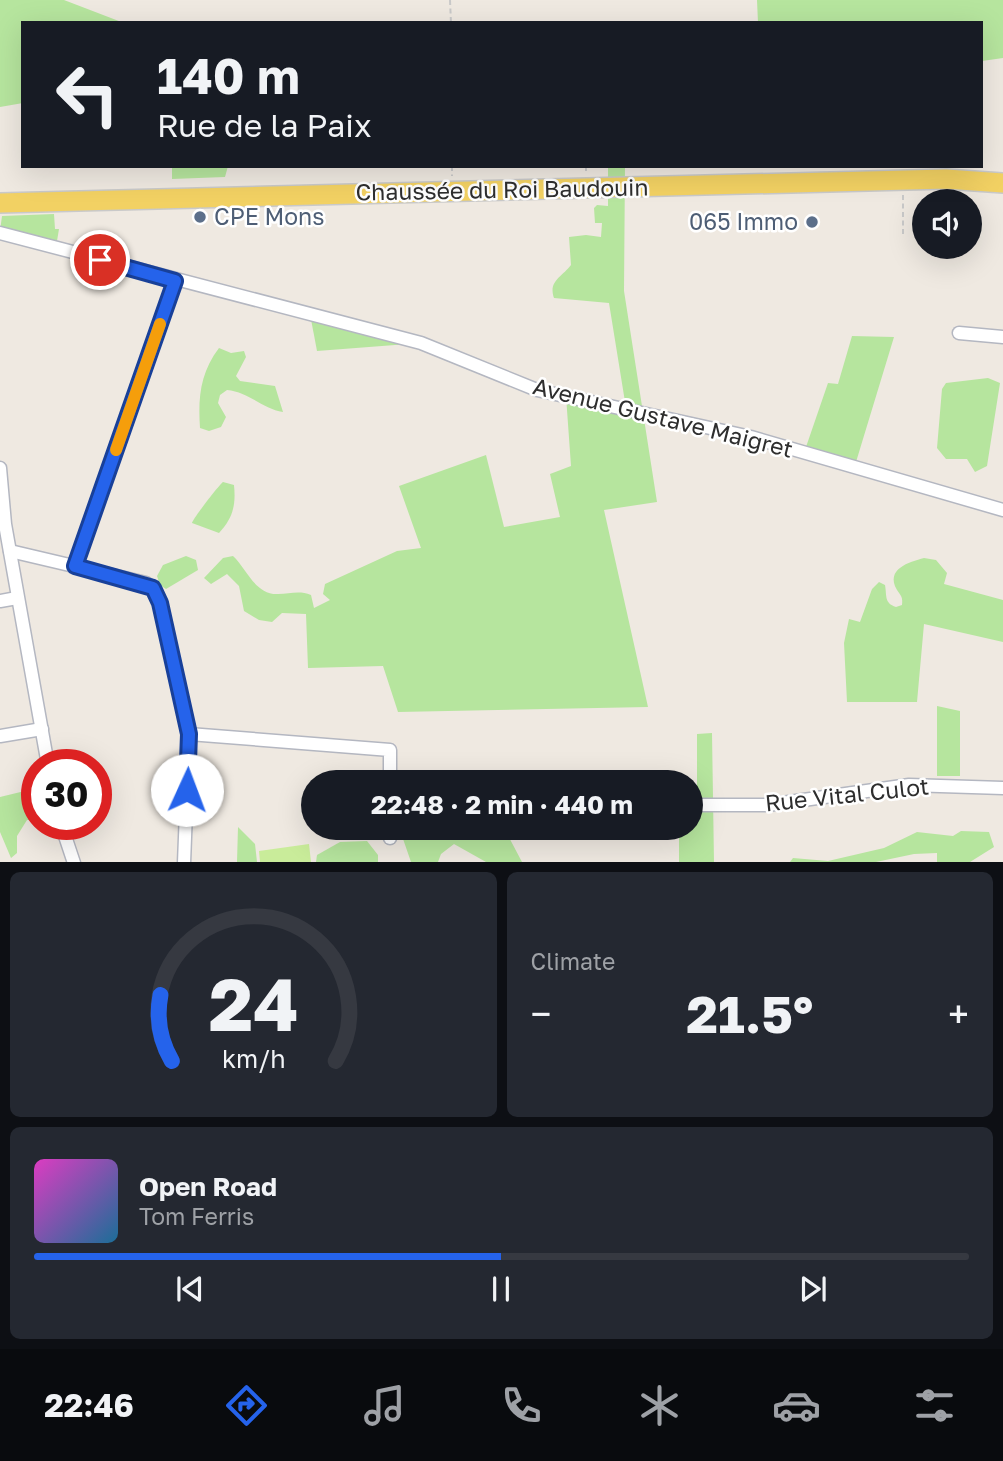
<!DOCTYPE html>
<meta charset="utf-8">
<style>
:root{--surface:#171b24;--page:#242831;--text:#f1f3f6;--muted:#9ea1a6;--line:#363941;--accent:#2563eb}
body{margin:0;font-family:"Golos Text",sans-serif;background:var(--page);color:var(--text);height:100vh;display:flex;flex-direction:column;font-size:26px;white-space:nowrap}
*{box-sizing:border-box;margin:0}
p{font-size:23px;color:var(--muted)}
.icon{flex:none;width:38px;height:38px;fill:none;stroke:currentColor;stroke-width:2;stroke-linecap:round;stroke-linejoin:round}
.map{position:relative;height:862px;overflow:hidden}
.details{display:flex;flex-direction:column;gap:10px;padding:10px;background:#0d0f14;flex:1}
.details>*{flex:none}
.hud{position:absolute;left:21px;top:21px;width:962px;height:147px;border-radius:0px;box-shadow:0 7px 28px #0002;background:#171b24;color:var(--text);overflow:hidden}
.fabs{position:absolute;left:912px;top:189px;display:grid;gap:14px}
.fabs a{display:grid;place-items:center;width:70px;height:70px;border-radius:50%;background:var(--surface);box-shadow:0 7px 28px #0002;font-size:35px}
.speed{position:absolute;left:21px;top:749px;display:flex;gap:14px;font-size:35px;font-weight:700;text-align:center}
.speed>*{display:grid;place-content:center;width:91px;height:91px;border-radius:50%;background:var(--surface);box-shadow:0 7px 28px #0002;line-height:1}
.speed .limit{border:10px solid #d22;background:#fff;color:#111}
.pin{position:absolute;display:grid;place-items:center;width:60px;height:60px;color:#fff;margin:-30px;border:4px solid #fff;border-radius:50%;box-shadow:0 2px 7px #0007}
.me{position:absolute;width:77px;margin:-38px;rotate:2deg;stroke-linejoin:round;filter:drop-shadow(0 0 5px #0008)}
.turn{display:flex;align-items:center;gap:24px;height:147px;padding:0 21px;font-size:32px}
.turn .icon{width:91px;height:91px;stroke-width:2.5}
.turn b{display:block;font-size:49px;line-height:60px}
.big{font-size:52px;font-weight:700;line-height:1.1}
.details .widget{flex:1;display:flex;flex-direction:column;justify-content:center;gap:10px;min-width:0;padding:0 24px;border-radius:10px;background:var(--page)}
.details .dial{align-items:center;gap:0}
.dial svg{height:182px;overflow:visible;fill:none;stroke:var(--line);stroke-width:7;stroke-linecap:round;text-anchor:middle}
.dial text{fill:var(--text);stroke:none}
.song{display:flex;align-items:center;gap:21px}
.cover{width:84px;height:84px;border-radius:10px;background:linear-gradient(135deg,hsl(310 70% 55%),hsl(200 70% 35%))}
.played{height:7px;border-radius:4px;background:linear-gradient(90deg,var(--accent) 50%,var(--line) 50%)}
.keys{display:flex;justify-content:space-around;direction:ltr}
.heat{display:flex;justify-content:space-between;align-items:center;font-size:38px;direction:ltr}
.details .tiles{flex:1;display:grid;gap:10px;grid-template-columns:1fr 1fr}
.widget:last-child{grid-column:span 2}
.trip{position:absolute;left:301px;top:770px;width:402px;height:70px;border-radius:35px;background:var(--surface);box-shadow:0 7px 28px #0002;font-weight:700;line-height:70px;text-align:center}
.tab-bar{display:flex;height:112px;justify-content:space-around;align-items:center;background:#090b0e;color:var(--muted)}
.tab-bar .icon{width:49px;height:49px}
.tab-bar .selected{color:var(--accent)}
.tab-bar b{font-size:32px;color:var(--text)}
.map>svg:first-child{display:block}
.green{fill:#b6e59e}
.pitch{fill:#c9ec9a}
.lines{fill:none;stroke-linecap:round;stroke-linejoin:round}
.minor-casing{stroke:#b4b7c1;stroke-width:15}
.primary-casing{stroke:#c9c9c9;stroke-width:22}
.path{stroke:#c9c9c9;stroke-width:2;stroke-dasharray:5 3.5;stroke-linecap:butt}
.minor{stroke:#fff;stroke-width:12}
.primary{stroke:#f2d163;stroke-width:19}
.route-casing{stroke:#184099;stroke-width:18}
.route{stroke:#2563eb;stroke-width:12}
.slow{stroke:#f59e0b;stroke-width:12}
.service-dot{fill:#5c6f8a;stroke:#fff;stroke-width:2.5}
.labels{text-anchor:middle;stroke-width:5;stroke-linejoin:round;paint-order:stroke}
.street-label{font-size:23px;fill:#2e2e2e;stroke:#fff}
.service-label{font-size:23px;fill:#4e5e75;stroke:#fff;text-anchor:start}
</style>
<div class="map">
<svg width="1003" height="863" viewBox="0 0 1003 863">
<rect width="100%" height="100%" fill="#efe9e1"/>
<g class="green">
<path d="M0,0H64L124,23H23V103L0,107Z"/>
<path d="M757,0H1003V58L982,61V23H758Z"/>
<path d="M172,166H228L225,177L172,179Z"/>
<path d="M608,166H625L624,291L657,502L604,510L648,707L398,712L383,666L308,668L306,614L282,613L272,622L259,620L244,611L239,586L227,574L211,584L204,578L223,558L233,556C247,569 255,595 278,594C290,594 299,590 311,595L314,608L330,600L323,594L325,584L397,551L421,548L399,486L486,455L504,527L560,517L550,474L571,466L566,396L626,408L609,303L554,298C548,281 562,277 571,265L569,237L586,235L601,237L602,223H595L594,208L597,205L608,206Z"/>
<path d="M54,214L55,229H59L56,247L0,231L2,216Z"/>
<path d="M310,314L421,343L317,351Z"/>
<path d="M852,336L894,337L856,462L806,447L828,383L838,384Z"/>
<path d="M219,348L231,353L244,351L246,357L236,376L240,381L275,386L283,412C263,409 249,392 227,390L220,395L218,403L226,417L221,427L209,431L200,428C198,398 200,373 219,348Z"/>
<path d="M988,378L1000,383L987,466L975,472L967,459H946L937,448L942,389L946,383Z"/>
<path d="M223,482L234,485C236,505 233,518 219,533L192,523C192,520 218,486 223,482Z"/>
<path d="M186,556L196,560L198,570L166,589L160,585L157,576L163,565Z"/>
<path d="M924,558L936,560L947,573L944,584L1003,600V642L924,624L917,702H847L844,643L849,619L860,622L872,589L879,582L885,585C887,596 884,603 896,607L902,605C903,597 901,596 897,590C885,569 909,562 924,558Z"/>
<path d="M937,706L960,711V776H937Z"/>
<path d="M712,733L714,862L679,863V828H691V805L697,804V734Z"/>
<path d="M37,788V820H27L17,836V853L11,858L0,832V797Z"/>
<path d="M238,827L255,844L257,862H237Z"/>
<path d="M504,828L522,862H486L454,844L441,854L438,862H411L402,836L409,829Z"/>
<path d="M961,831L989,832L994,847L970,862H937V853L914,854L876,862H790L793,858L828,861L884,848L917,832L953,836Z"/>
<path d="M367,841L378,855V862H316L317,855L340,842Z"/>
</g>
<path class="pitch" d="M309,844L311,862H260L259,851Z"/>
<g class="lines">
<defs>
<g id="minor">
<path d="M0,233L421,343L537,390L751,437L1003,510"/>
<path d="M959,333L1003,337"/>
<path d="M0,468L5,524L48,765"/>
<path d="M10,551L146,583L153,588L160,603L189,734L184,863"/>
<path d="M75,566L175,281"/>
<path d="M0,601L17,598"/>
<path d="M189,734L390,750V782"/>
<path d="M0,736L42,729"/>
<path d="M691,805H768L909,785L1003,788"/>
<path d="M61,824L74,863"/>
<path d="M390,838V828"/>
</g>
<path id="primary" d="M0,203L946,179L1003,183"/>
</defs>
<use href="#minor" class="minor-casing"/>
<use href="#primary" class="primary-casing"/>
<g class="path">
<path d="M450,0L451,23"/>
<path d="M452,166V176"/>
<path d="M586,166V173"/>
<path d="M903,234V195"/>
</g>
<use href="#minor" class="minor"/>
<use href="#primary" class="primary"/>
</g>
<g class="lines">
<defs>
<path id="route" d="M100,260L175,281L75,566L153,588L160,603L189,734L187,790"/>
</defs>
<use href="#route" class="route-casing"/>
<use href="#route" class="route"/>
<path class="slow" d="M116,450L160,324"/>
</g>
<g class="service-dot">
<circle cx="200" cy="217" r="7"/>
<circle cx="812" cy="222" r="7"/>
</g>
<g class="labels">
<g class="street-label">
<text transform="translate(502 190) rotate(-1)" y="8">Chaussée du Roi Baudouin</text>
<text transform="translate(663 418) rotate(14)" y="8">Avenue Gustave Maigret</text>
<text transform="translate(847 795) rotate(-6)" y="8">Rue Vital Culot</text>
</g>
<g class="service-label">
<text x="214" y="225">CPE Mons</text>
<text x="798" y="230" text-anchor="end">065 Immo</text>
</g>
</g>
</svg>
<div class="fabs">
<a><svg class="icon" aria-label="sound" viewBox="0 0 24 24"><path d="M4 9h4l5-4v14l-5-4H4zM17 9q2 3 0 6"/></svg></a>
</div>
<div class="speed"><div class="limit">30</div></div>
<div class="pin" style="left:100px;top:260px;background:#d93025"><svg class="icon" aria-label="arrive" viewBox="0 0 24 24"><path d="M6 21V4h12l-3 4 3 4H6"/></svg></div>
<svg class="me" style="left:187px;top:790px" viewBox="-20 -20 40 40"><circle r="19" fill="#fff"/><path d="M0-13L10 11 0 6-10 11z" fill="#2563eb"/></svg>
<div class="trip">22:48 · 2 min · 440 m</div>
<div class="hud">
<div class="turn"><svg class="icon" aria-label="left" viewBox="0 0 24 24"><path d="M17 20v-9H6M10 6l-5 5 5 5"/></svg><div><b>140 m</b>Rue de la Paix</div></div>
</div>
</div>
<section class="details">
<div class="tiles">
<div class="widget dial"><svg viewBox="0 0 100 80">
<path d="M14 69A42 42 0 1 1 86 69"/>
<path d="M14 69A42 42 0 0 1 9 40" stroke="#2563eb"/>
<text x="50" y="56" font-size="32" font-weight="700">24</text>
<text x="50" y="72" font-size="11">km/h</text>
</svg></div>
<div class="widget"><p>Climate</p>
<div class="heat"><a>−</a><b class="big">21.5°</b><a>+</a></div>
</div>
<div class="widget">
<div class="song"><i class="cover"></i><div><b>Open Road</b><p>Tom Ferris</p></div></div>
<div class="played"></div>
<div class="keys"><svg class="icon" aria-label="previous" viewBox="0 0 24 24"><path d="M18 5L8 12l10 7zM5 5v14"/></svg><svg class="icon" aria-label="pause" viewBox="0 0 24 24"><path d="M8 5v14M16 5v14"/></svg><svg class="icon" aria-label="next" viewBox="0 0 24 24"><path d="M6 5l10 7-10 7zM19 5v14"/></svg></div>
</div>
</div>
</section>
<nav class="tab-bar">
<b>22:46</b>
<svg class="icon selected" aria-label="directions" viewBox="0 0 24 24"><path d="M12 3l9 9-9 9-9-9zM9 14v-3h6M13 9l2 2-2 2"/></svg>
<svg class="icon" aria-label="music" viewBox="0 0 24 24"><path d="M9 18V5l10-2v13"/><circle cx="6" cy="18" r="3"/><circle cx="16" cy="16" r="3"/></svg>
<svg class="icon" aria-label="phone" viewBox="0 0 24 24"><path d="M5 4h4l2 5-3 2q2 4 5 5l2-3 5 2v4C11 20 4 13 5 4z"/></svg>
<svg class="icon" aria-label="climate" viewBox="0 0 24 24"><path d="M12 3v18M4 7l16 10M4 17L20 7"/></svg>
<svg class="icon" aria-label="car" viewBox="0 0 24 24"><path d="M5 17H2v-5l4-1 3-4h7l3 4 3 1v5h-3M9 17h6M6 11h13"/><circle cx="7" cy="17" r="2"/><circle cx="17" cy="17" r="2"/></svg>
<svg class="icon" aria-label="filters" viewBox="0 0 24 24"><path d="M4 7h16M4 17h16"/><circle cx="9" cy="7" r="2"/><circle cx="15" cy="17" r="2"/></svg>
</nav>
